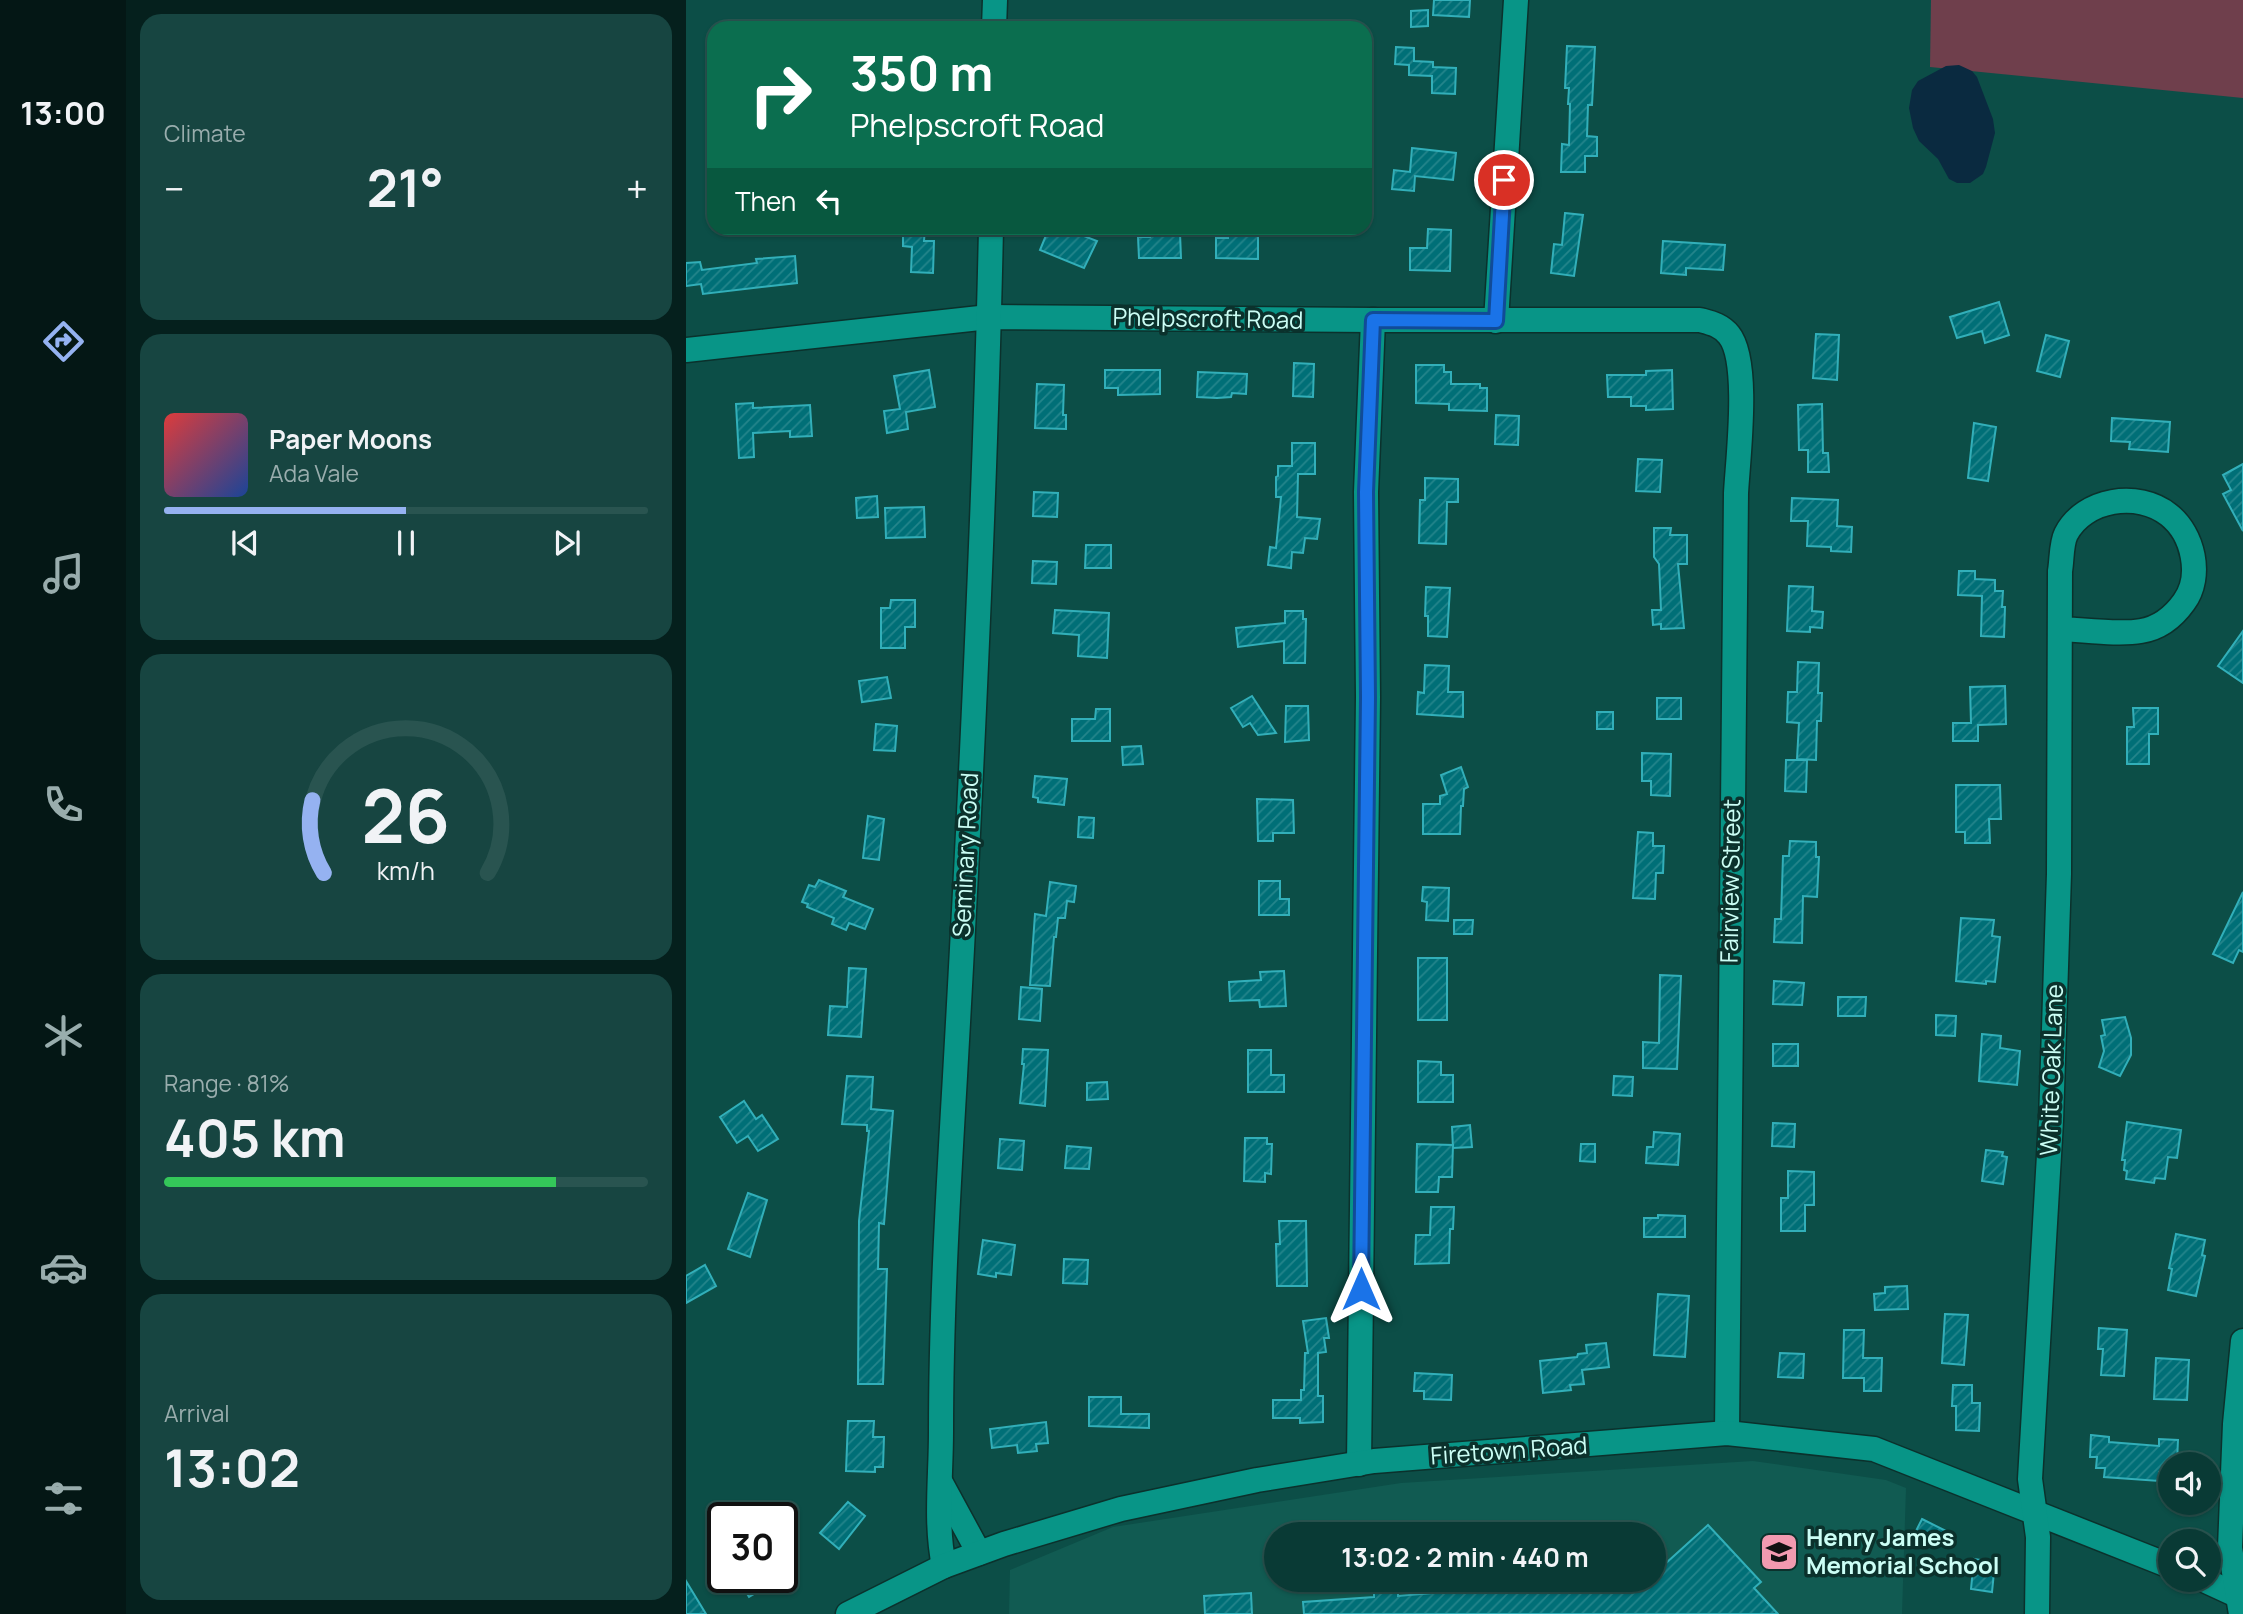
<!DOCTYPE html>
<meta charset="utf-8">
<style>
:root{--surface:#093a35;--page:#174541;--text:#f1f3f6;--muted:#99adad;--line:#295450;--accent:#95b2f1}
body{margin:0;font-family:Manrope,sans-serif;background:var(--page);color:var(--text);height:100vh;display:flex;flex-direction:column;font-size:26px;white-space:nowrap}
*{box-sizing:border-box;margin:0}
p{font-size:23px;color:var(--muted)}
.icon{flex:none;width:38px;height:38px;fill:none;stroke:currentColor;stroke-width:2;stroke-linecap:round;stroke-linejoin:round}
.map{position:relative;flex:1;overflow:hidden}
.sheet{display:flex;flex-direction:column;gap:14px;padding:14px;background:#05201d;width:560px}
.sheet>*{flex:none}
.guide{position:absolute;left:21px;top:21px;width:665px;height:214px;border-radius:21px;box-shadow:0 2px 5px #0004,0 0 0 2px var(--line);background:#0b6e4f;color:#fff;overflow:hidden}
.buttons{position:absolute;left:1472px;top:1452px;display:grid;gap:14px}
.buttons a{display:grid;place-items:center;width:63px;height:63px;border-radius:50%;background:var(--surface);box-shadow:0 2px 5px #0004,0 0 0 2px var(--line);font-size:35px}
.speed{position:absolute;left:21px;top:1502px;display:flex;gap:14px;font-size:35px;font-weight:700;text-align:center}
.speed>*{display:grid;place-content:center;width:91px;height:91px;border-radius:50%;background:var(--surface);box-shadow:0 2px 5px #0004,0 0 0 2px var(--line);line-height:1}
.speed .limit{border:4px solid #111;border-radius:10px;background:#fff;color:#111}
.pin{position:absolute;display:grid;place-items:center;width:60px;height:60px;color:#fff;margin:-30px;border:4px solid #fff;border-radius:50%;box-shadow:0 2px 7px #0007}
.me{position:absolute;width:77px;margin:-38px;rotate:0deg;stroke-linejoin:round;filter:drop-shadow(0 0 5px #0008)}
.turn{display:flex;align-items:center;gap:24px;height:147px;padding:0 28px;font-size:32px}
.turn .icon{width:91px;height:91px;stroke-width:2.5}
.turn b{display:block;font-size:49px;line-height:60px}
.then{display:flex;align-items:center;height:66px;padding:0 28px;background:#0003;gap:14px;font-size:26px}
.big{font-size:52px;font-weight:700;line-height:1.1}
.sheet .card{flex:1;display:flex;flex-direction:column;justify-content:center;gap:10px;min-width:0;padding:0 24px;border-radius:21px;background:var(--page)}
.sheet .dial{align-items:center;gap:0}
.dial svg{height:182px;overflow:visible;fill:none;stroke:var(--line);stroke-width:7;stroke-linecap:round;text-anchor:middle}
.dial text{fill:var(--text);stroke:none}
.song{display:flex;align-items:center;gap:21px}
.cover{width:84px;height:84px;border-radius:10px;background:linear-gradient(135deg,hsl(0 70% 55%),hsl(220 70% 35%))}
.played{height:7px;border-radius:4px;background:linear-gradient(90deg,var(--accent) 50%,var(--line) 50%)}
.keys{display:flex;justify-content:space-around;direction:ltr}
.heat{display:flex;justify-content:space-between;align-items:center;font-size:38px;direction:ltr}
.charge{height:10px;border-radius:5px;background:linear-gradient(90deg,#34c759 81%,var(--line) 0)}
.trip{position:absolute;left:578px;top:1522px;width:402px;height:70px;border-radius:35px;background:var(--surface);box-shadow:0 2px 5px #0004,0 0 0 2px var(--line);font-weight:700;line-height:70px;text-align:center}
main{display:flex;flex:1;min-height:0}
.tab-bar{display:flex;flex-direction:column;width:126px;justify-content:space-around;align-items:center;background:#041715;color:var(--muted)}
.tab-bar .icon{width:49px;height:49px}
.tab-bar .current{color:var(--accent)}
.tab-bar b{font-size:32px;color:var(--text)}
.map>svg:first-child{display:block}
.built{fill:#115b52;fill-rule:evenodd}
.green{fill:#6f3f4c}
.water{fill:#0a2a40}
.building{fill:url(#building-hatch);stroke:#32afb9;stroke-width:2}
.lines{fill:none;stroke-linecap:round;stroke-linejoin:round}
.minor-casing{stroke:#0b312c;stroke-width:27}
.minor{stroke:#089587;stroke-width:24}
.route-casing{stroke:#114b97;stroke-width:18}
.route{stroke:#1a73e8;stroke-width:12}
.labels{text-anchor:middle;stroke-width:7;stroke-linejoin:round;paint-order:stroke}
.street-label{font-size:24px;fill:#cbfef5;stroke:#0b312c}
.poi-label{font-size:24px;font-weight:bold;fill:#cbfef5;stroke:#0b312c;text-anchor:start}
</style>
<main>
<nav class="tab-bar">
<b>13:00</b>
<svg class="icon current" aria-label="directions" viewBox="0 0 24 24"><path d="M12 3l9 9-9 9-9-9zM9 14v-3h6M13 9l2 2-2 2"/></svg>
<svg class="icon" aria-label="music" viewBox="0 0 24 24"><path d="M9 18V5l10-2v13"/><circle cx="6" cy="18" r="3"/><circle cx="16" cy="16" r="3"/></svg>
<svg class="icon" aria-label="phone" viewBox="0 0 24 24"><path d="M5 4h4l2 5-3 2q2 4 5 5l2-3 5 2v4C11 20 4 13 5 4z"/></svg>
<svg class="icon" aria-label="climate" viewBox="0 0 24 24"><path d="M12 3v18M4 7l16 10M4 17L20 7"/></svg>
<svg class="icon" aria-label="car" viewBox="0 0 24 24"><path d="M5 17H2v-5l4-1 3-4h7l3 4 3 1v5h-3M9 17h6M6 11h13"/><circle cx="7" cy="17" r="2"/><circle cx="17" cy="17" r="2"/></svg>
<svg class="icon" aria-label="filters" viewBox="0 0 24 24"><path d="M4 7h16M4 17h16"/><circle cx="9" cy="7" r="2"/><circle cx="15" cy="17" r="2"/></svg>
</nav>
<section class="sheet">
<div class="card"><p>Climate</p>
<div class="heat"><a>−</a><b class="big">21°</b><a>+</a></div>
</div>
<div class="card">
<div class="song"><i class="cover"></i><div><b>Paper Moons</b><p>Ada Vale</p></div></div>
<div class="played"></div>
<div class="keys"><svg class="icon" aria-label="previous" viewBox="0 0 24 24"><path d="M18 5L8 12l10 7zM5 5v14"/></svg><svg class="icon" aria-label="pause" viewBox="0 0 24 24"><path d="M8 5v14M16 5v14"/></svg><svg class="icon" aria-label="next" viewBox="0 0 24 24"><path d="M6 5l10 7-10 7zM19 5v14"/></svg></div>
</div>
<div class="card dial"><svg viewBox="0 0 100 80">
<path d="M14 69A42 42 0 1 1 86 69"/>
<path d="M14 69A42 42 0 0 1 9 37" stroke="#95b2f1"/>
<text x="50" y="56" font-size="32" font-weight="700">26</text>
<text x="50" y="72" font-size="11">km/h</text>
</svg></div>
<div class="card"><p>Range · 81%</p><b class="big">405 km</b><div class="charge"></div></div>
<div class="card"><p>Arrival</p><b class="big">13:02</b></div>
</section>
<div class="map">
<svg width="1557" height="1614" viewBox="0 0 1557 1614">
<defs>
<pattern id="building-hatch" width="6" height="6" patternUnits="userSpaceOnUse" patternTransform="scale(1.75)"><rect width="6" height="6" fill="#006f77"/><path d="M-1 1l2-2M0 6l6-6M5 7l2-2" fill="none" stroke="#24858b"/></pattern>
</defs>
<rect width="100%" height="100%" fill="#0c4e47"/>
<path class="built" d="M1067,1461L1200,1480L1220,1488L1216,1614H323L324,1570L427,1527L715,1483ZM590,1535H968V1580H590Z"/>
<path class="green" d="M1245,0H1557V98L1244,67Z"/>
<path class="water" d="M1273,65L1286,71L1291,77L1307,119L1309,133L1300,167L1297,174L1284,183H1271L1263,179L1252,159L1233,141L1227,128L1223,108L1226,90L1232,81L1260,66Z"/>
<g class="building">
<path d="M748,0H784L783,17L747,15Z"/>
<path d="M742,10V26L725,27V11Z"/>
<path d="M881,46L909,47L906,105H902L901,136L911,137V156H899V172H875L876,144L883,145L884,104H882L883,88H879Z"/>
<path d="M710,47L728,48V61L747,62V67L770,68L769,94L746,93V76L723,75V65L709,64Z"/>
<path d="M726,148L770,153L767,180L729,176L728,191L706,189L708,170L724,172Z"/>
<path d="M879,213L897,215L888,276L865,273L868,244L876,245Z"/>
<path d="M217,228H239L238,241H248L247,273L225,272L226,247L217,246Z"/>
<path d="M363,228L378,234L380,229L411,241L398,268L354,250Z"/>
<path d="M742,229L765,230L764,271L724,270V248H741Z"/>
<path d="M494,233L495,258H453L452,237H464V234Z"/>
<path d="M542,234H572V259L530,258V238H542Z"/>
<path d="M977,241L1039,245L1037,270L1000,268V275L975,273Z"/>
<path d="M109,256L111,283L17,294L15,284L0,286V263L14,262L16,270L71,263L70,259Z"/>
<path d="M1313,302L1323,335L1299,343L1296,331L1271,338L1264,317Z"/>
<path d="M1130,334L1153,335L1151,380L1127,378Z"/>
<path d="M1360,335L1383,341L1374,377L1351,371Z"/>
<path d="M608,363L628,364L627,397L607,396Z"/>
<path d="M730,365H758V372H765V384H794V388H801V411L763,410V404L730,403Z"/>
<path d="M243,370L249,407L220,412L222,429L201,433L198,411L214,409L208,376Z"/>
<path d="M419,370H474V394L432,395V388H419Z"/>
<path d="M986,370L987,409L960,410V406H945V397H922L921,375H960V371Z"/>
<path d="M512,372L561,374L560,394L546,393L545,397L531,398L511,397Z"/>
<path d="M351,384L378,385L377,415H380V429L349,428Z"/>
<path d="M67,403V408L124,405L126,436L104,437V431L67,433L68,457L53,458L50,404Z"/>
<path d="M1136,404L1137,453H1142L1143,472H1122V450H1113L1112,405Z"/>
<path d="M810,415L833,416L832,445L809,444Z"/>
<path d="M1426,418L1484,422L1482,452L1443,449L1444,442L1425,441Z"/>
<path d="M1288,423L1310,427L1302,481L1282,478Z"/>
<path d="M606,443H629V474H612L611,517L634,519L631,539L619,538L617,553L606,552L605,568L582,565L584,547L590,548L595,497H590V477L592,476V466H606Z"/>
<path d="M952,459L976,460L974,492L950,491Z"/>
<path d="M1557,464V531L1537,494L1545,490L1537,475Z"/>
<path d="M739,478L772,479V502H761L760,544L733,543L734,500H739Z"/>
<path d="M348,492L372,493L371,517L347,516Z"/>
<path d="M191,496L192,517L171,518L170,498Z"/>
<path d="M1106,498L1152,500L1151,526L1166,527L1165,552L1145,551V547L1121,546L1122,521H1105Z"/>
<path d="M238,507L239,537L200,538L199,508Z"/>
<path d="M968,528H985L984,535H1001V564H992L998,628L975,629V624L967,625L966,610H975L973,564L968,557Z"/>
<path d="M400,545H425V568H399Z"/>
<path d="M347,561L371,562L370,584L346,583Z"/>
<path d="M1273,571H1289V579L1309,580V591H1317L1316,607H1319L1318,637L1295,636L1296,596L1272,595Z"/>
<path d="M1103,586L1127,587L1126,611L1137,612L1136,628L1124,627V632L1101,631Z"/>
<path d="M740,587L764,588L761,637L742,636V616H739Z"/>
<path d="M205,600H229V627H219V648H195V608H204Z"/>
<path d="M369,610L423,613L421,658L392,656L393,635L367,633Z"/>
<path d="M599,611H617V619H620L619,663H598V641L552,647L550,628L599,623Z"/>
<path d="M1557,631V683L1532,666Z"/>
<path d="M1112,662L1133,663L1132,693H1136L1135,721H1131L1130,760L1111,759L1113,723L1101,722L1102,692H1111Z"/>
<path d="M739,665L763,666L762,692H777V717L731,714L732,692L738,693Z"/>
<path d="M201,677L205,698L176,702L173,681Z"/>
<path d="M1319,686L1320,724L1292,725V741H1267V723H1285L1284,687Z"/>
<path d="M566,696L590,733L572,735L564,723L557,727L545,708Z"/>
<rect x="971" y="698" width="24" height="21"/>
<path d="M600,706H622L623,740L599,742Z"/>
<path d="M1447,708H1472V734H1463V764H1441V727H1448Z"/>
<path d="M410,709H424V741H386V719H409Z"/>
<rect x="911" y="712" width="16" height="17"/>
<path d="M190,724L211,726L209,751L188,750Z"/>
<path d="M455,746L457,764L437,765L436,747Z"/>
<path d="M956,753L985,754L984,796L965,795V781H956Z"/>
<path d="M1100,760H1121L1120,792L1099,791Z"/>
<path d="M775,767L782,787L778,789L777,806H775L774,834H737V804H754V796L761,794L755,775Z"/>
<path d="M349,776L381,779L378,805L352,802V798L347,797Z"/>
<path d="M1270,785H1314L1315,819H1303L1304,843H1279V832H1270Z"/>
<path d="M571,799L607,800L608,833H587V841H572Z"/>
<path d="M182,816L198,819L193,860L177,858Z"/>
<path d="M393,817L408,818L407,838L392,837Z"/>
<path d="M952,832L967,833V846H978L977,873H970L969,899L947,898Z"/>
<path d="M1104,841L1130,842V857H1133L1131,897L1117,896L1116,943L1088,942L1089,919H1095L1097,856H1103Z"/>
<path d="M133,880L160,891L157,897L187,909L179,929L163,923L160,930L146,924L148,918L121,907L122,904L116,902L123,885L129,887Z"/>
<path d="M573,881H594V899H603V915H573Z"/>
<path d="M364,882L390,886L388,902L381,901L379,918H372L370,937H368L364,986L344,985L349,914L360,916Z"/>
<path d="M737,887L763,888L762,921L740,920L741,902L736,901Z"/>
<path d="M1557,892V952L1553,950L1547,963L1527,954Z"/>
<path d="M1275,918L1308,920L1306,936L1314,937L1309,982L1300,981V984L1270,981Z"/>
<path d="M768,920H787L786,934H768Z"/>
<rect x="732" y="958" width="29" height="62"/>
<path d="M163,968L180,969L175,1037L142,1035L144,1006L161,1007Z"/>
<path d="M598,971L600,1006L574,1007L573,1000L544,1001L543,982L575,980L574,972Z"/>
<path d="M974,975L995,976L991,1069L957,1068V1042L973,1043Z"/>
<path d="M1088,981L1118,983L1116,1005L1087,1004Z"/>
<path d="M335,987L356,989L354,1021L333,1019Z"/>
<path d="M1152,997H1180L1179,1016H1152Z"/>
<path d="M1250,1015L1270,1016L1269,1036L1250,1035Z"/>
<path d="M1439,1017L1445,1038V1055L1434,1076L1413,1067L1418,1051L1415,1036L1419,1035L1416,1020Z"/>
<path d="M1296,1034L1315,1036L1314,1048L1334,1051L1331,1085L1293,1081Z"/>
<rect x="1087" y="1044" width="25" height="22"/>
<path d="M337,1049L362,1050L359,1106L334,1103L338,1064H336Z"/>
<path d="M562,1050H585V1075H598V1092H562Z"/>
<path d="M732,1061L755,1062V1075H767V1102H732Z"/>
<path d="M161,1076L187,1077L185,1109L207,1111L198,1224L193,1223L192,1269H201L197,1384H172L173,1221L183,1131H181V1125L156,1124Z"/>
<path d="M928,1076L947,1077L946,1096L927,1095Z"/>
<path d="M421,1082L422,1099L401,1100V1083Z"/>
<path d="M58,1101L70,1119L76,1115L92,1139L72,1151L62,1136L51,1143L34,1117Z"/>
<path d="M1441,1122L1495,1130L1491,1158L1482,1157L1479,1179L1469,1178L1468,1183L1440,1179L1441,1171L1438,1170L1439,1160H1436Z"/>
<path d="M1087,1123L1109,1124L1108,1147L1086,1146Z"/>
<path d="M784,1125L786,1147L767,1148L766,1127Z"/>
<path d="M968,1132L994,1134L992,1165L960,1163L961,1147H967Z"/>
<path d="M559,1138H581V1144H586L585,1174L579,1173V1182L558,1181Z"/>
<path d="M314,1139L338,1141L336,1170L312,1168Z"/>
<path d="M731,1144L767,1145L766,1177H753L752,1192H730Z"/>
<path d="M895,1144H909V1162L894,1161Z"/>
<path d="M381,1146L405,1148L403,1169L379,1168Z"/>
<path d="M1300,1150L1317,1152L1316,1156L1321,1157L1317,1184L1296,1181Z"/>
<path d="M1102,1171L1128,1172V1205H1119V1231H1095V1198H1102Z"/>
<path d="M62,1193L81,1200L64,1257L42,1249Z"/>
<path d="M745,1207H768L767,1229H764L763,1263L729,1264L730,1235H744Z"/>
<path d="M972,1215L999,1216V1237H958V1218H972Z"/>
<path d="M593,1221H620L621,1286H591L590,1244H594Z"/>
<path d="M1490,1234L1519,1240L1516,1255L1519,1256L1510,1296L1482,1290L1486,1269L1483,1268Z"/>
<path d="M297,1240L329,1245L325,1275L310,1273V1277L292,1274Z"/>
<path d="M378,1259L402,1260L401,1284L377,1283Z"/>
<path d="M19,1265L30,1286L0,1303V1276Z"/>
<path d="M1221,1286L1222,1309L1189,1310L1188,1294L1199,1293V1287Z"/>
<path d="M972,1294L1003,1296L999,1357L968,1355Z"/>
<path d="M1259,1314L1282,1315L1278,1365L1256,1363Z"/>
<path d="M640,1318L643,1338H638L640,1352L632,1353V1396H637V1422L614,1423V1418H587V1400H615V1390H618L619,1353H622L617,1321Z"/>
<path d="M1413,1328L1441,1330L1438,1376L1415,1375L1417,1349H1412Z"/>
<path d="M1158,1330H1178L1177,1358H1196L1195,1391H1178V1378H1157Z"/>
<path d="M920,1343L923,1367L896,1370L898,1384L884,1385L885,1390L857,1393L854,1361L891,1357L892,1354L901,1353L900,1345Z"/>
<path d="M1094,1353L1118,1354L1117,1378L1092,1377Z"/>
<path d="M1470,1358L1503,1360L1501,1400L1468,1399Z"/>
<path d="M729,1373L766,1375L765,1400L738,1399V1391H728Z"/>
<path d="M1267,1385H1286V1403H1294L1293,1431L1270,1430V1406H1266Z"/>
<path d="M403,1397H435V1414H463V1428L403,1426Z"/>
<path d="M162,1421H188L187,1437H198L197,1467H189V1472L160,1471Z"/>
<path d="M360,1422L362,1443L350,1444L351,1451L332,1453L331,1445L306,1448L304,1429Z"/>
<path d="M1405,1435L1423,1437V1442L1473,1446V1439L1492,1440L1491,1462H1486L1484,1473L1473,1472V1481L1418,1477L1419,1468H1410L1411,1457H1404Z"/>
<path d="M162,1502L179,1516L153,1549L134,1533Z"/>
<path d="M1236,1519L1262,1532L1255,1545L1229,1533Z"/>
<path d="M1022,1525L1075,1582L1068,1588L1092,1614H618L617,1602L688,1597V1590L712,1588V1596L909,1580H968V1574Z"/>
<path d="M1288,1559L1309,1562L1306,1592L1285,1589Z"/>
<path d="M51,1577H97L63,1597Z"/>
<path d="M0,1581L20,1614H0Z"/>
<path d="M565,1593L566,1614H519L518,1596Z"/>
</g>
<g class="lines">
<defs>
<g id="minor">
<path d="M308,28L309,0"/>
<path d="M810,321L830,0"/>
<path d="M0,350L303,317L687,320H1014C1025,323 1035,325 1043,335C1064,361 1052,457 1050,493L1041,1433"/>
<path d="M673,1464L682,697L680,492L687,320"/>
<path d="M255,1483L293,1553"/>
<path d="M258,1566C249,1522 255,1478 255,1432C255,1313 262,1195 269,1076C285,793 299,510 305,228"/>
<path d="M1518,1580L1557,1598"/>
<path d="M162,1614L258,1566L318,1544L435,1509L571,1480L688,1461L1041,1433L1188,1449L1484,1566"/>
<path d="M1351,1614L1352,1537L1344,1479L1365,1121L1373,874L1374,571C1376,560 1375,544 1380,534C1398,499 1452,490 1483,515C1507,534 1517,576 1498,602C1488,616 1474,628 1455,631C1432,635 1399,630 1375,629"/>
<path d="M1555,1614L1544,1548L1549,1424L1557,1341"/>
</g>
</defs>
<use href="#minor" class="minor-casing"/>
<use href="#minor" class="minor"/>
</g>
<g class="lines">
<defs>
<path id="route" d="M675,1289L682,697L680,492L687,320L810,321L818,180"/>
</defs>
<use href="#route" class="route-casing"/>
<use href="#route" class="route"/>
</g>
<defs>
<symbol id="school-square" viewBox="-11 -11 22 22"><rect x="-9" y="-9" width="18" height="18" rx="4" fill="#f29ab0" stroke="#0b312c"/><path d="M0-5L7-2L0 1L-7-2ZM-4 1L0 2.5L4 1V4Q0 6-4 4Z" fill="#111"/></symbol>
</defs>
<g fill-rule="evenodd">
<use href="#school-square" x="1071" y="1530" width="44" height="44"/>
</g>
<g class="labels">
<g class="street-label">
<text transform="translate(522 319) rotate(1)" y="8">Phelpscroft Road</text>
<text transform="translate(280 855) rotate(-87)" y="8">Seminary Road</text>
<text transform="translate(1045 881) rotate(-89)" y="8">Fairview Street</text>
<text transform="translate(1366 1070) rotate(-88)" y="8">White Oak Lane</text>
<text transform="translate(823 1451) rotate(-4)" y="8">Firetown Road</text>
</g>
<g class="poi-label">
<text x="1120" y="1546">Henry James<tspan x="1120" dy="28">Memorial School</tspan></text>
</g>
</g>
</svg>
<div class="buttons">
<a><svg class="icon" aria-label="sound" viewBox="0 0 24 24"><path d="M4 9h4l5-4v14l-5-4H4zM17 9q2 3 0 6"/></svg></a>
<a><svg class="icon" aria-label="search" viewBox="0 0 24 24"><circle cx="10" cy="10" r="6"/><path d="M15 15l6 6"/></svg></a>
</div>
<div class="speed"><div class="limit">30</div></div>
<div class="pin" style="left:818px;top:180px;background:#d93025"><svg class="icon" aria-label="arrive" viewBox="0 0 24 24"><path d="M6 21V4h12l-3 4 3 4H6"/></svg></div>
<svg class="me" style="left:675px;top:1289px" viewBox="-20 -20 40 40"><path d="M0-17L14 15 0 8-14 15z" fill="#1a73e8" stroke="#fff" stroke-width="4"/></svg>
<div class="trip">13:02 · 2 min · 440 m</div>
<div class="guide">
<div class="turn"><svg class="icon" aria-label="right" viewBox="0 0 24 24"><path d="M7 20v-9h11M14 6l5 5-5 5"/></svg><div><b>350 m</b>Phelpscroft Road</div></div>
<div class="then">Then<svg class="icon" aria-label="left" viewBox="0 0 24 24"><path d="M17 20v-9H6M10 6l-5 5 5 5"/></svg></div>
</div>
</div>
</main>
